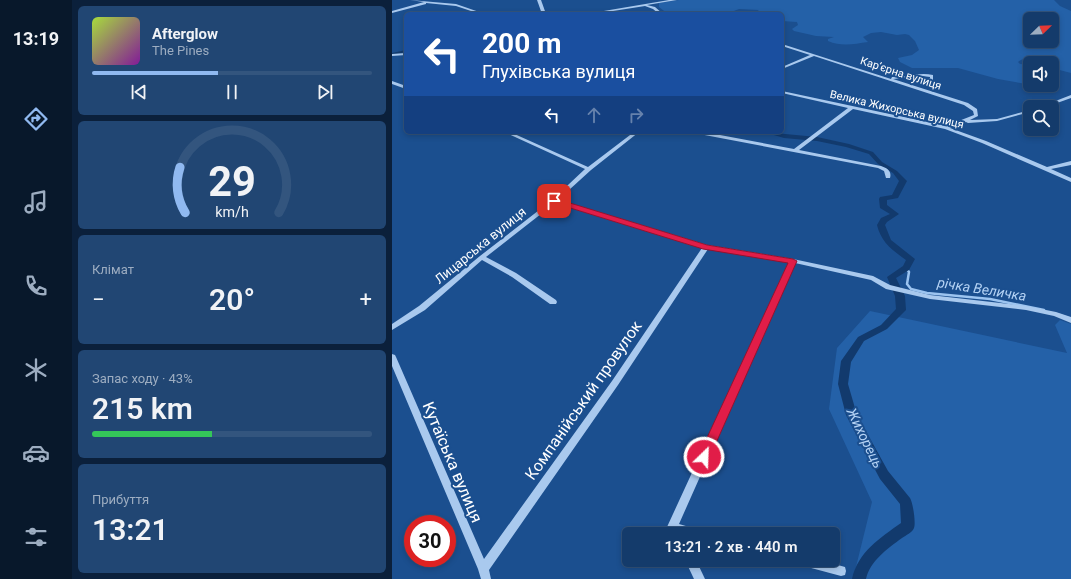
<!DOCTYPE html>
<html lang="uk">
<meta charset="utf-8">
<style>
:root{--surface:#143b6b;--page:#214673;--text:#f1f3f6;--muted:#9dadc1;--line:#33557e;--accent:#90b9f0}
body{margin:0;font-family:Roboto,sans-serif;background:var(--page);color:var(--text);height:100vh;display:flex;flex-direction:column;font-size:15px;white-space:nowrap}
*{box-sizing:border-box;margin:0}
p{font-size:13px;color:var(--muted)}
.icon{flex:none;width:22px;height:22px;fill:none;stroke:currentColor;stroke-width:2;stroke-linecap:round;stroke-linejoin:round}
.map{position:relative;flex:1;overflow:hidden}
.side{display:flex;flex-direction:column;gap:6px;padding:6px;background:#0b203b;width:320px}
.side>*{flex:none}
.top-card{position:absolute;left:12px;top:12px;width:380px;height:122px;border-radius:6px;box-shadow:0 2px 6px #0003,0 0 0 1px var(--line);background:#1a4fa0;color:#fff;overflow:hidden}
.needle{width:26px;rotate:67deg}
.tools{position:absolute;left:631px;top:12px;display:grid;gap:8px}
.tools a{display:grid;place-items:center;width:36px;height:36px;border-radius:6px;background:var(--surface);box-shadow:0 2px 6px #0003,0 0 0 1px var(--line);font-size:20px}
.speed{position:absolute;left:12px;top:515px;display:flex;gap:8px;font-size:20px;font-weight:700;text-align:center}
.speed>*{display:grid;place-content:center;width:52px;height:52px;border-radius:50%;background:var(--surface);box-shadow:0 2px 6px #0003,0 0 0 1px var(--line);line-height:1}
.speed .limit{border:6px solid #d22;background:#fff;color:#111}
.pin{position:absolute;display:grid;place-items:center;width:34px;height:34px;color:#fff;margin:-17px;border-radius:8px;box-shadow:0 2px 6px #0006}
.me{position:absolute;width:44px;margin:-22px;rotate:24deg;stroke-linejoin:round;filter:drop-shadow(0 0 3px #0008)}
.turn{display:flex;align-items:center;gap:14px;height:84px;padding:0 12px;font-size:18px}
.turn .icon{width:52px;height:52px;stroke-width:2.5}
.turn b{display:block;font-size:28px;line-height:34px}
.lanes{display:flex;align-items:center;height:38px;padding:0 12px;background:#0003;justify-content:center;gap:20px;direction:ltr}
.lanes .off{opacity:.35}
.big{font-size:30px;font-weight:600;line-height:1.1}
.side .card{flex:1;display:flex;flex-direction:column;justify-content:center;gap:6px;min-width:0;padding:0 14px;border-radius:6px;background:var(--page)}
.side .dial{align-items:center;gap:0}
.dial svg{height:104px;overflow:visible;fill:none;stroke:var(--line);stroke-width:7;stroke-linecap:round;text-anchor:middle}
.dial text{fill:var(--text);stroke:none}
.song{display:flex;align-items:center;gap:12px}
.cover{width:48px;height:48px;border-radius:6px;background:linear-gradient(135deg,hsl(80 70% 55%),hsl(290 70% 35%))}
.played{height:4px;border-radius:2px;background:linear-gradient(90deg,var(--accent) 45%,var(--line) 45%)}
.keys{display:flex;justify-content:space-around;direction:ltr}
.heat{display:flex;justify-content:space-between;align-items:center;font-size:22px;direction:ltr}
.charge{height:6px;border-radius:3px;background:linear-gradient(90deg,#34c759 43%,var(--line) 0)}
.trip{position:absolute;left:230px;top:527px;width:218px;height:40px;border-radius:6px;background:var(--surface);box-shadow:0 2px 6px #0003,0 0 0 1px var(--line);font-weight:600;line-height:40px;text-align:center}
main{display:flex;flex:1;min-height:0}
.tab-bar{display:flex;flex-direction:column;width:72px;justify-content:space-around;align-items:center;background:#08182b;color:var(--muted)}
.tab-bar .icon{width:28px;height:28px}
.tab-bar .active{color:var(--accent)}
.tab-bar b{font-size:18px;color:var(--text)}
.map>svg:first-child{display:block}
.green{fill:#2461a8;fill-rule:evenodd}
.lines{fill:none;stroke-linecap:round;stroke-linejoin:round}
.stream{stroke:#9cc4f0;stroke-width:2.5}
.canal{fill:#123a6d;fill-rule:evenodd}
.minor{fill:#a9c9ee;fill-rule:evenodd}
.route{fill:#e11d48;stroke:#92132f}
.labels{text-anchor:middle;stroke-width:4;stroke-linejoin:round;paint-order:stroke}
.far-street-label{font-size:11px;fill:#fff;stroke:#1b4f8f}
.street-label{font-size:13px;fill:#fff;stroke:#1b4f8f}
.water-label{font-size:14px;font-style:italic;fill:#b5d3f5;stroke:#1b4f8f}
.near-street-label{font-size:16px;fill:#fff;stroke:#1b4f8f}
</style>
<main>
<nav class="tab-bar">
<b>13:19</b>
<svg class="icon active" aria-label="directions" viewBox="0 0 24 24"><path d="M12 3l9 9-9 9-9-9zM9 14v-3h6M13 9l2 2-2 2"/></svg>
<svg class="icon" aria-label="music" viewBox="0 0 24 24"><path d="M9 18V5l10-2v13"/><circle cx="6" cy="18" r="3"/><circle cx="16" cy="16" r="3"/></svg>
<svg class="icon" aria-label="phone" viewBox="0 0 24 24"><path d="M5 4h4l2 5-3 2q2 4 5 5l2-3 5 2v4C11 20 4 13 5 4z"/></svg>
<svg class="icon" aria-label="climate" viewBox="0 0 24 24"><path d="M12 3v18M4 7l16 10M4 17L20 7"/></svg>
<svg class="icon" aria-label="car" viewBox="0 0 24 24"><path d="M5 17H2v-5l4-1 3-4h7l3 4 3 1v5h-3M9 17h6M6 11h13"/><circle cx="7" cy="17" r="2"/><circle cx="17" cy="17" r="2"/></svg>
<svg class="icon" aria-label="filters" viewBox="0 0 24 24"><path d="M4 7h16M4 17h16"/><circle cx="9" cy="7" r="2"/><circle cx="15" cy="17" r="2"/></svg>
</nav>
<section class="side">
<div class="card">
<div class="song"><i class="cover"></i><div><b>Afterglow</b><p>The Pines</p></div></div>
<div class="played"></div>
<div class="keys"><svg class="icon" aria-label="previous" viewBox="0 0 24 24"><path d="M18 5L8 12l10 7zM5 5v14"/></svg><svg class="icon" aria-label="pause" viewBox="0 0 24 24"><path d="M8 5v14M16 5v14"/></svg><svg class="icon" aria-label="next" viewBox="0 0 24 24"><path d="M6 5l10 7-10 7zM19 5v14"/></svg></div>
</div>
<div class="card dial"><svg viewBox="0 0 100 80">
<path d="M14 69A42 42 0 1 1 86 69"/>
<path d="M14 69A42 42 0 0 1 10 34" stroke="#90b9f0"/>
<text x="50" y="56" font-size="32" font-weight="700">29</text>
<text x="50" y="72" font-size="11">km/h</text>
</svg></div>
<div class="card"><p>Клімат</p>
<div class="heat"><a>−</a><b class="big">20°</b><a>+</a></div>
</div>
<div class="card"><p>Запас ходу · 43%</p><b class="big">215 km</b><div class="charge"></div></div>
<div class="card"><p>Прибуття</p><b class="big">13:21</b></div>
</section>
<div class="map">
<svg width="679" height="579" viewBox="0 0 679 579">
<rect width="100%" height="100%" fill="#1b4f8f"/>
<g class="green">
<path d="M287,0H662L668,6L679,11V73L660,68V63C656,63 651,64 647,63C638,62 633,56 626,62L628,64L638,65V83L634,84L606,79L566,68H520L508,62L506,58L520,55L527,50L523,41L517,35L513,34L505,35L489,32L479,33L471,37L476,42C462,44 450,47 436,41V39L442,37L424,36L402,31L400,29L406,25L405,22L390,21V14L342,13L364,12L367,10L347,9L334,14H276L267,7V3ZM638,19H660V41H638Z"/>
<path d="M478,311L675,353L663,325L668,320L679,324V579H461L480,502L437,409L445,348Z"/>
</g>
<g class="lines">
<path class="stream" d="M514,268L517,272L515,284L519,289L535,293L598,299L652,310"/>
<g class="canal">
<path d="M14,50V52L0,55V53Z"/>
<path d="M372,132L425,137L457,144L481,152L490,162L505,171L515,181L506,198L495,200V205L507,214L495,222L493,225L499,240L523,259L517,270L504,278L513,296L514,310L495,329L472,341L459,362L456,384L465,415L496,471L518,498C521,503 524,523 522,528C520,533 514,535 510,538C495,549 478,561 474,579H460C466,552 488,538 509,523L508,504L488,479L454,415L446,384L449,361L466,337L489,325L504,309L503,296L495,277L511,266L514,260C500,250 489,242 485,225L489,218L498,214L488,208L487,199L488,197L500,195L507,181L501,173L486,164L477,154L454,147L425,141L392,138Z"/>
</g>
<g class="minor">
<path d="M18,0L64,4L93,14H88L64,6L34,3V4L0,13V11L32,2Z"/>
<path d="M145,0H149L154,14H150Z"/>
<path d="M277,0H285L255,5L263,7L271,14H267L261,9L253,6L202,14H194Z"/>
<path d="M390,44L499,79L500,77H501C515,77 527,72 541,75V80C534,83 526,85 519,82C523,80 532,81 538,78V77L530,76L501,79L576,103L585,109L586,116L578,120L605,119L638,110V112L605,121L576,123L574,122L558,128L594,141L655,167L679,161V165L659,169L679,178V182L590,143L553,129L461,109L407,150L489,166C495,168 500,171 498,178H494L492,171L486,168L302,133V132H312L402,149L456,108L390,93V91L554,126L582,115L581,111L572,105L422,56L390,69V67L418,55L390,46Z"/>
<path d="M14,53V55L0,56V54Z"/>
<path d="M0,81L14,86V89L0,84Z"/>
<path d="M679,95V98L654,107H648Z"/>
<path d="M112,132H118L196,167L242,132H247L199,170L166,200L315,245L401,259L481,276L498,285L538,295L634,306L664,312L679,317V323L662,316L634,310L538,299L494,289L479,280L403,263L287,524L311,531L312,534H278L275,527L397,262L316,249L226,385L97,570L99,579H89L86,569L0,366V354L3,355L4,357L92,559L220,381L310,248L163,203L94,257L124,273L164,300L165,302L164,304H158L120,277L90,260L33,310L0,330V324L27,306L88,256L160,200L193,169Z"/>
<path d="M293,560H304L313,579H302Z"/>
<path d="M403,560H428L453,567L454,571L453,575L449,576L408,565L404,564Z"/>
</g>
</g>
<path class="route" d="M159,199H165L315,245L401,259L405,261L316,461L312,462L308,461L306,457L396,263L311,249L159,202Z"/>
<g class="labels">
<g class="far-street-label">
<text transform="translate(509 73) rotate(18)" y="4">Кар’єрна вулиця</text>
<text transform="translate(505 109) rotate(13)" y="4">Велика Жихорська вулиця</text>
</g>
<g class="street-label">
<text transform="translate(88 245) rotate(-39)" y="5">Лицарська вулиця</text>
</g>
<g class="water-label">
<text transform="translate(590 289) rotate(9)" y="5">річка Величка</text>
<text transform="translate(473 438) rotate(64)" y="5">Жихорець</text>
</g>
<g class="near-street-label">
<text transform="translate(191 400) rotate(-55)" y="6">Компанійський провулок</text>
<text transform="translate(61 462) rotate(67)" y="6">Кутаїська вулиця</text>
</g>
</g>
</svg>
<div class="tools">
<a><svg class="needle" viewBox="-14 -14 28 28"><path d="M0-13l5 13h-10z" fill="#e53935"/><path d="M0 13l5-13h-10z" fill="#9dadc1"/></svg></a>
<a><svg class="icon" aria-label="sound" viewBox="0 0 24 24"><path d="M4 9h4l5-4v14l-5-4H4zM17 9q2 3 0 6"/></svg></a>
<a><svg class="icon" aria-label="search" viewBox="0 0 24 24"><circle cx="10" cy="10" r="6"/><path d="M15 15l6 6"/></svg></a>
</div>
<div class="speed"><div class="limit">30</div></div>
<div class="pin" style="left:162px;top:201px;background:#d93025"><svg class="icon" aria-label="arrive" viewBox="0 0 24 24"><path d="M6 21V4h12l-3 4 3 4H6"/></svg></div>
<svg class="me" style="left:312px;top:457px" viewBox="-20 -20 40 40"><circle r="17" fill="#e11d48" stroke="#fff" stroke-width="3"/><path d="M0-11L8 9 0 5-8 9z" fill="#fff"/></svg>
<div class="trip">13:21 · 2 хв · 440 m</div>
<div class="top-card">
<div class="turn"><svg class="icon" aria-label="left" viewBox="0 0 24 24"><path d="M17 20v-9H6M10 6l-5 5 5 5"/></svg><div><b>200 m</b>Глухівська вулиця</div></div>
<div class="lanes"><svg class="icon" aria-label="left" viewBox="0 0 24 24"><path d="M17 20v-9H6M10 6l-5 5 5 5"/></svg><svg class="icon off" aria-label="ahead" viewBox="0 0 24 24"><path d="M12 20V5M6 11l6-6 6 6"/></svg><svg class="icon off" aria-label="right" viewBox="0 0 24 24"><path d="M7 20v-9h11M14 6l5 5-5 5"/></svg></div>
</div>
</div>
</main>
